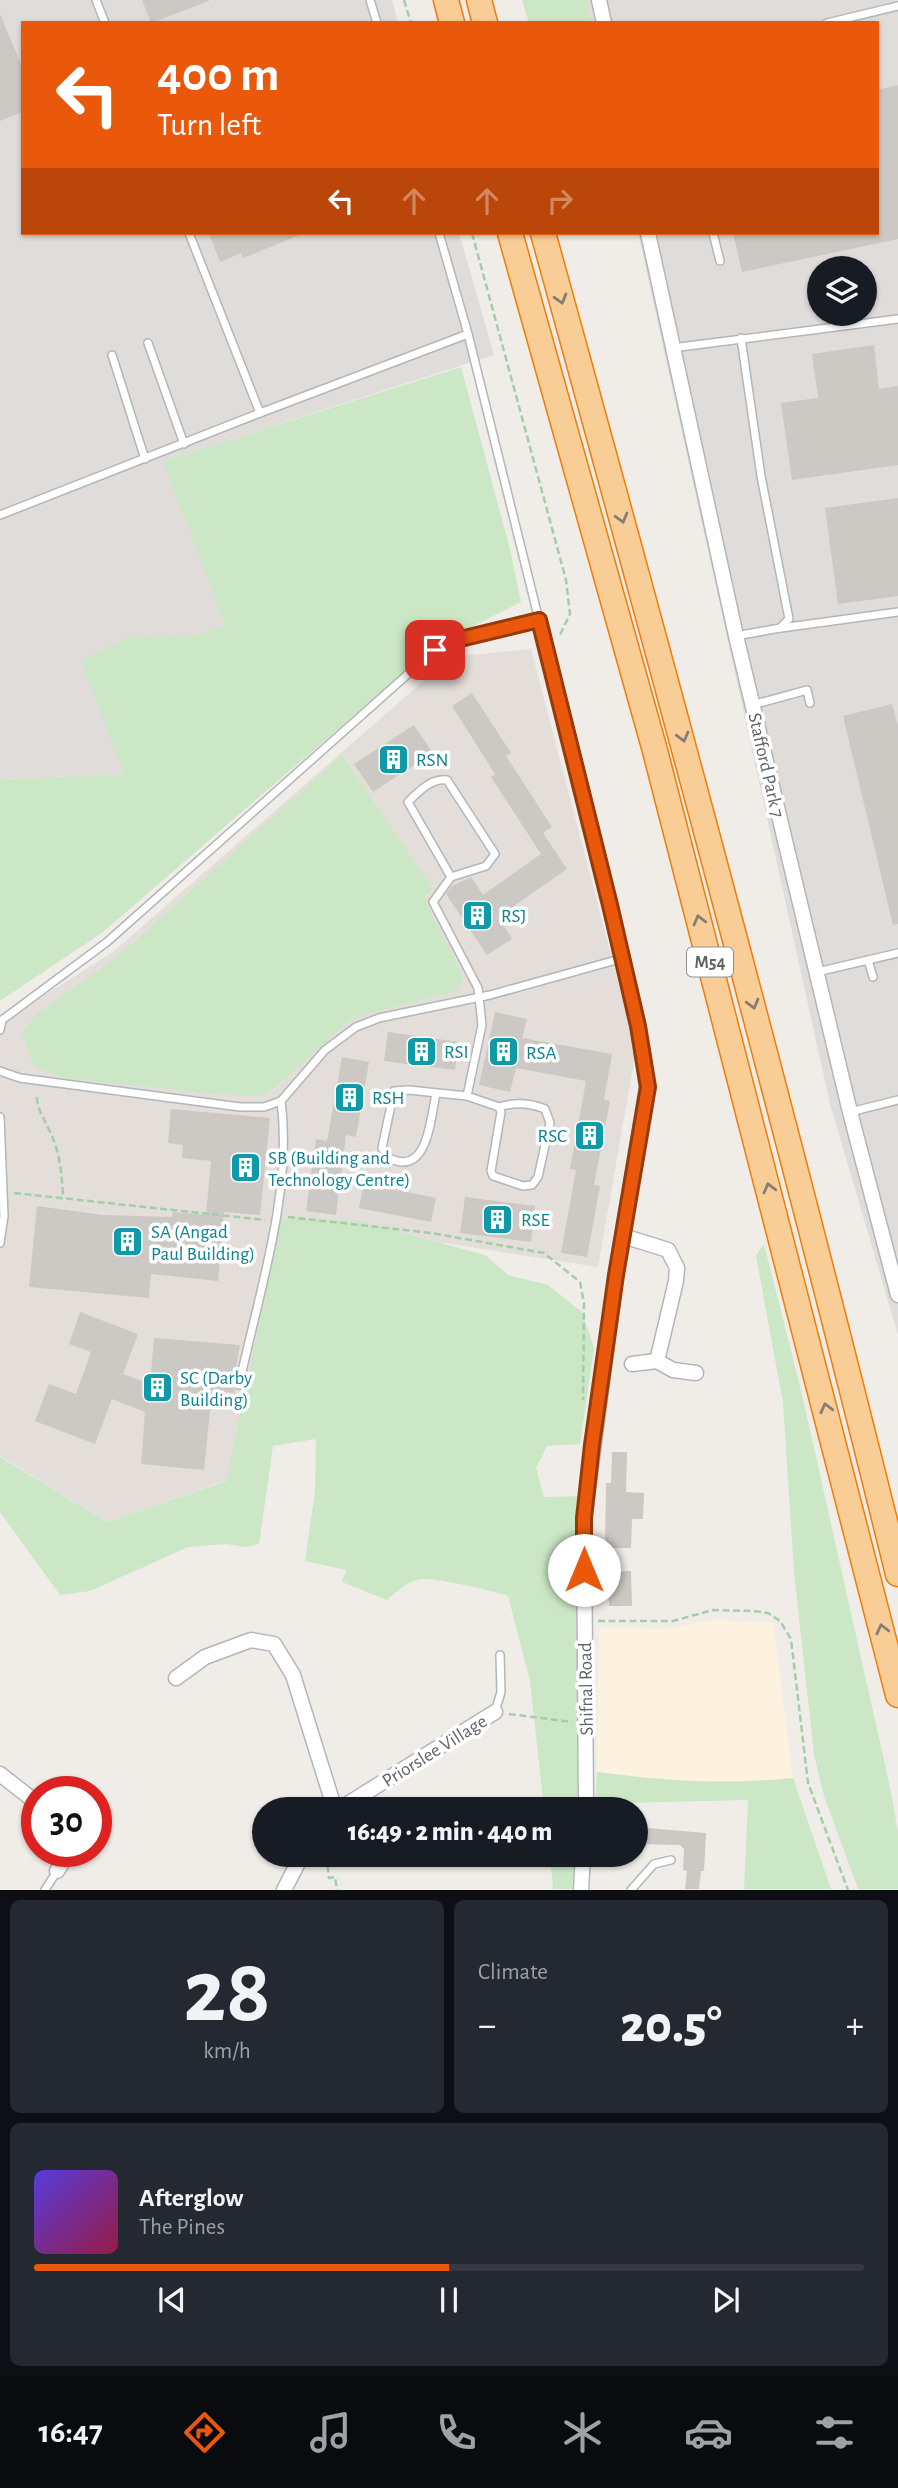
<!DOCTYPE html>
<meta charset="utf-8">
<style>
:root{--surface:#171b24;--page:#242831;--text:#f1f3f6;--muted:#9ea1a6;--line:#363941;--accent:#ea580c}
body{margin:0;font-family:"Alegreya Sans",sans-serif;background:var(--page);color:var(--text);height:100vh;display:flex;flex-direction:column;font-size:26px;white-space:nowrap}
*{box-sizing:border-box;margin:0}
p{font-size:23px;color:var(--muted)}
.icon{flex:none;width:38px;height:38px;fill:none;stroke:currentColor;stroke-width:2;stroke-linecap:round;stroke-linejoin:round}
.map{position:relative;height:1890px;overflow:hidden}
.side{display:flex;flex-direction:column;gap:10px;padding:10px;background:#0d0f14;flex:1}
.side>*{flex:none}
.guide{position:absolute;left:21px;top:21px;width:858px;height:214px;border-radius:0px;box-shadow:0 2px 5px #0004;background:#ea580c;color:#fff;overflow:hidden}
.tools{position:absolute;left:807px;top:256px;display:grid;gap:14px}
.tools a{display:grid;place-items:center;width:70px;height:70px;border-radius:50%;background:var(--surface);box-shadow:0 2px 5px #0004;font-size:35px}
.speed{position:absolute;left:21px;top:1776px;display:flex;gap:14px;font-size:35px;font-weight:700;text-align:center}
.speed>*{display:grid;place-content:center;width:91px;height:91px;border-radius:50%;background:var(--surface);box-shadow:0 2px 5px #0004;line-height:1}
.speed .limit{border:10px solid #d22;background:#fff;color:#111}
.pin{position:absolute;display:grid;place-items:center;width:60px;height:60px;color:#fff;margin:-30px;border-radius:14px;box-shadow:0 4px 10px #0006}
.me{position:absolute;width:77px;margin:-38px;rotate:0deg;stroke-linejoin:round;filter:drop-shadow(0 0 5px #0008)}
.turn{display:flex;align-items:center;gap:24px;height:147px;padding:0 21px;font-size:32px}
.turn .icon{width:91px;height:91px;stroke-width:2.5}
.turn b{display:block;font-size:49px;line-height:60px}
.lanes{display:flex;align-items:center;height:66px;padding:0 21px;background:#0003;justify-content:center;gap:35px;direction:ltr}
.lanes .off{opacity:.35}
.big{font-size:52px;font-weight:800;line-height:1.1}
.side .tile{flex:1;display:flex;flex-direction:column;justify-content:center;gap:10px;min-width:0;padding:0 24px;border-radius:10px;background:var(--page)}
.side .dial{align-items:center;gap:0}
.dial b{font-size:91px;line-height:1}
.song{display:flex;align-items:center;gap:21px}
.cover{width:84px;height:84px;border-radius:10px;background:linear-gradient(135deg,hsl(250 70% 55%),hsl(340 70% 35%))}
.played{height:7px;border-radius:4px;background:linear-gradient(90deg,var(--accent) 50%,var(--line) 50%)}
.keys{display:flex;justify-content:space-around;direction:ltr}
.heat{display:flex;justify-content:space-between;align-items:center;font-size:38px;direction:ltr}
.side .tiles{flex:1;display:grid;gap:10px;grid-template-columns:1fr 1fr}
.tile:last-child{grid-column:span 2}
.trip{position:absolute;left:252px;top:1797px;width:396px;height:70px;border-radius:35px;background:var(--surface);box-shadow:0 2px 5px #0004;font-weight:800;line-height:70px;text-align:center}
.menu{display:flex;height:112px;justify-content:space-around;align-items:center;background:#090b0e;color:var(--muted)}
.menu .icon{width:49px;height:49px}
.menu .current{color:var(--accent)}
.menu b{font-size:32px;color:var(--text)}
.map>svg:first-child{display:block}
.commercial{fill:#fdf1e0}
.industrial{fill:#dfdcda;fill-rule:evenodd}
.education{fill:#e3ded9}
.green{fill:#cce7c6}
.building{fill:#ccc8c4}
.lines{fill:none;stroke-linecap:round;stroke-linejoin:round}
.lane-casing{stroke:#b3b6b9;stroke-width:10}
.street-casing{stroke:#b3b6b9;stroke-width:17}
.highway-casing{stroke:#f07c09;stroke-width:27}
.path{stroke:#a3cfa7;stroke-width:2.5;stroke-dasharray:7 3.5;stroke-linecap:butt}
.lane{stroke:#fff;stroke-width:7}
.street{stroke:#fff;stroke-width:14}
.highway{stroke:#f9ce96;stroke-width:24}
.oneway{stroke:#867e73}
.route-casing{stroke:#983908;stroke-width:18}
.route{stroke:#ea580c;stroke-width:12}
.labels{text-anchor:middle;stroke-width:7;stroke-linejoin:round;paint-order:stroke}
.shield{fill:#fff;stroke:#8f9295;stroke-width:2}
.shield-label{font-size:18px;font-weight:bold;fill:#5f6467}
.culture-label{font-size:19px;fill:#0d838f;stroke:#fff;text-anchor:start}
.street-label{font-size:19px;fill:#5f6467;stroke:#fff}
</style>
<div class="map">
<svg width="898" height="1890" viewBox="0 0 898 1890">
<rect width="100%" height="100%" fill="#f0ede8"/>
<path class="commercial" d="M714,1620L773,1623L793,1778L746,1783H686L597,1772L599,1628L666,1629Z"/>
<g class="industrial">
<path d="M0,0H392L398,23H23V233H459L494,355L164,461L225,625L194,636L129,637L124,774L0,779Z"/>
<path d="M586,0H898V1335L830,1104L638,233H877V23H591ZM819,268H864V313H819Z"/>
</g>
<path class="education" d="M531,649L636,1050L598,1267L283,1218L227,1480L107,1522L0,1456V1015H13L113,952L451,657Z"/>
<g class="green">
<path d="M522,0H586L591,23H529Z"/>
<path d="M461,367L510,549L521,602L434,646L103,932L0,1001V779L124,774L81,661L129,637L194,636L225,625L163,461Z"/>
<path d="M342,755L433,889L425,896C433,927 455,951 463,982L453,992L352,1018L278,1085L263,1095L239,1096L65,1078L34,1067L22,1034L35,1015L116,958Z"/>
<path d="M282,1218L359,1221L485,1255L508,1275L548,1285L582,1312L594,1348L580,1444L547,1446L536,1468L544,1497L580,1496L577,1809H544L530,1681L508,1596C495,1591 431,1577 420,1579C407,1582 397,1591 387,1600L342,1582L346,1570L305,1561L315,1491L316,1439L273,1446L259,1544L245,1547L226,1544L188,1547L90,1591L60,1595L0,1512V1457L107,1522L226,1481Z"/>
<path d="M764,1244L801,1390L890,1787L898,1832V1889H858L824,1796L814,1755L794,1572L783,1403L756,1256Z"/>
<path d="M597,1772C667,1781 723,1785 793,1778L831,1889H744L748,1800L622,1803L620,1809H595Z"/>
<path d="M550,1855H575L572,1889H553Z"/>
</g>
<g class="building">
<path d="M142,0H209V1L151,23Z"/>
<path d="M0,14L23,69V112L0,121Z"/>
<path d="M898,85V239L742,272L733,233H877V90Z"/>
<path d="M209,233H305L243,258L241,253L220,262Z"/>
<path d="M874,345L879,389L898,386V465L792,480L781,403L818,398L812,354Z"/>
<path d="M898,498V596L838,604L825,508Z"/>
<path d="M472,693L511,753L506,756L552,827L543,833L567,869L498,917L512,939L487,955L446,894L452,886L471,877L483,895L541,854L491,777L495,774L452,706Z"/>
<path d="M892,704L898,726V924L893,925L843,716Z"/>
<path d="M414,725L433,753L373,792L354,764Z"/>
<path d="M495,1012L527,1019L522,1038L612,1054L604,1100L610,1101L594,1185L600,1186L587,1257L561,1253L576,1170L570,1169L586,1081L516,1068L510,1092L479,1085Z"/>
<path d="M388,1032L459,1042L455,1070L384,1061Z"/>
<path d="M342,1057L369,1062L356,1137L346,1135L336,1215L306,1211L316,1139L327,1141Z"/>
<path d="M171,1109L270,1118L260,1215L224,1212L218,1281L151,1274L149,1298L29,1287L37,1206L103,1215L172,1217L173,1212L206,1215L211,1161L182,1158L183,1145L168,1143Z"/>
<path d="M364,1183L436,1198L431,1222L359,1208Z"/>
<path d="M465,1197L535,1206L531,1242L460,1233Z"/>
<path d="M80,1312L138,1334L123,1374L150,1384L154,1338L240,1345L233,1384L235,1393L212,1391L204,1470L141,1464L145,1412L112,1399L95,1444L35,1421L49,1384L76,1394L91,1352L69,1344Z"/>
<path d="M612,1452H627L626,1492L644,1493L643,1519H632L631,1548H605L606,1483H611Z"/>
<path d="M631,1571L632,1606H609L608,1572Z"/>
<path d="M635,1827L706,1833L704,1871H701L699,1889H685L687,1871L683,1870L684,1849L680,1845L635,1844Z"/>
</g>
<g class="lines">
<defs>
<g id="lane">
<path d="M96,0L105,23"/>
<path d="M370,0L377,23"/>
<path d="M827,23L898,6"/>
<path d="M189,233L260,413L468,334"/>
<path d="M713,233L720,261"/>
<path d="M148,343L184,444"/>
<path d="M672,348L898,319"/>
<path d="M112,355L145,459"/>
<path d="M0,515L260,413"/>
<path d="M781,628L898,612"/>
<path d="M736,636L780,628L789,619L761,476L741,338"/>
<path d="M752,705L807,690L810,703"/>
<path d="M451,877L486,866L495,854L447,780C431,778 418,792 408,802L451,877L433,902L478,988L482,1025L467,1096L499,1107L501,1112L491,1171L493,1176L523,1186L532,1185L538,1177L550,1123L545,1109C530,1103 515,1102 499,1107"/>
<path d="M868,960L873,977"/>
<path d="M817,972L898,953"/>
<path d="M0,1030L2,1020L107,942L435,650L456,640L539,620L468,334L439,233"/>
<path d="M0,1071L20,1078L240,1107H264L281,1101L325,1050L356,1027L379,1018L490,995L620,959"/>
<path d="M436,1094C430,1120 428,1177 389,1158L382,1148L394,1091L409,1090L467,1096"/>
<path d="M850,1112L898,1100"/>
<path d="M0,1117L4,1216L0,1243"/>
<path d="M239,1385C258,1296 293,1192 281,1101"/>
<path d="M495,1712L501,1692L500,1655"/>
<path d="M45,1890L57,1871"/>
<path d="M631,1890L654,1864L671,1860"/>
</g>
<g id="street">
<path d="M599,0L604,23"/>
<path d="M648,233L736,636L850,1112L898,1295"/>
<path d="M539,620L610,905L638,1026L647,1087L616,1275L584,1519L586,1810"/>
<path d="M623,1236L668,1250L677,1268L676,1281L657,1361"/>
<path d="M632,1364L657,1361L673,1370L696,1373"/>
<path d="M176,1678L205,1657L251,1640L274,1644L293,1675L335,1810"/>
<path d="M0,1774L37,1803"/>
<path d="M338,1810L495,1712"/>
<path d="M57,1871L69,1852"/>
<path d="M284,1890L302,1855"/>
<path d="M581,1890L583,1855"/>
</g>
<g id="highway">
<path d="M446,0L452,23"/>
<path d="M479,0L485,23"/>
<path d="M510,233L654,747L898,1695"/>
<path d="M543,233C666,678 787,1125 898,1574"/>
</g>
</defs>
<use href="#lane" class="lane-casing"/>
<use href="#street" class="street-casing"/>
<use href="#highway" class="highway-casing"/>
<g class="path">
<path d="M404,0L411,23"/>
<path d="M472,233L566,580L570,614L559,637"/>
<path d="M37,1097C37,1111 46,1121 51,1134C60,1153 62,1176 63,1197"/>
<path d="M14,1193L265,1220"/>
<path d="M288,1217L431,1233L544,1253L580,1282L584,1303L583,1400"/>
<path d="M598,1621H673L713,1610L754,1611L768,1613L780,1621L791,1639L808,1783L848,1890"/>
<path d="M509,1714L572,1722"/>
<path d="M326,1855L329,1878L335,1877L337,1890"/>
</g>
<use href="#lane" class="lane"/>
<use href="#street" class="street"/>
<use href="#highway" class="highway"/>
</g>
<defs><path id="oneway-chevron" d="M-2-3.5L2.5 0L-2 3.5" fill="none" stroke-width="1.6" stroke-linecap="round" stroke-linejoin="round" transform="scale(1.75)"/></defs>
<g class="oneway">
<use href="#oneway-chevron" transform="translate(561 299) rotate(74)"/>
<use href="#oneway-chevron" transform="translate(622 518) rotate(74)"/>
<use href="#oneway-chevron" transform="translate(683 737) rotate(75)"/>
<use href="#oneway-chevron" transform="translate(699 920) rotate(-105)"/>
<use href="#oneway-chevron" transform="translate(753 1004) rotate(75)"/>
<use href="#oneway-chevron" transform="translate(769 1188) rotate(-105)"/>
<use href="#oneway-chevron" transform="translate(826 1408) rotate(-104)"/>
<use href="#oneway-chevron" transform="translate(882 1629) rotate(-104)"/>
</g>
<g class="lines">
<defs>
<path id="route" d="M435,650L456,640L539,620L610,905L638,1026L648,1087L616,1275L592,1445L584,1518V1570"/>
</defs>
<use href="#route" class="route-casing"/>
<use href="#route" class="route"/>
</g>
<defs>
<symbol id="building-square" viewBox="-11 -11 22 22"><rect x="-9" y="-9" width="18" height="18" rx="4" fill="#0f9aa8" stroke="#fff"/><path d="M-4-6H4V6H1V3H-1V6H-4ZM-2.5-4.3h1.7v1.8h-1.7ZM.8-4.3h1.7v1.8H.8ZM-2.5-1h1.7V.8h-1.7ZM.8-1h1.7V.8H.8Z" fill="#fff"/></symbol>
</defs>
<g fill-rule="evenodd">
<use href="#building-square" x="376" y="742" width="35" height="35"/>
<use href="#building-square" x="460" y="898" width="35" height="35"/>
<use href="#building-square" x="404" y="1034" width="35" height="35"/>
<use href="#building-square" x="486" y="1034" width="35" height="35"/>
<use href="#building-square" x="332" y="1080" width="35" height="35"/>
<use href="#building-square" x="572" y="1118" width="35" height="35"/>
<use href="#building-square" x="228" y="1150" width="35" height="35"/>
<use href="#building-square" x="480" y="1202" width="35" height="35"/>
<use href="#building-square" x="110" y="1224" width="35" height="35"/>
<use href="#building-square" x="140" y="1370" width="35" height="35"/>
</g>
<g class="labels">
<rect class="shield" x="687" y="947.5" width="46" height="29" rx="5"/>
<g class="shield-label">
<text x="710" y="968">M54</text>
</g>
<g class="culture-label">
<text x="416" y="766">RSN</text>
<text x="501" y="922">RSJ</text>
<text x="444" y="1058">RSI</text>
<text x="526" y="1059">RSA</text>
<text x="372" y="1104">RSH</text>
<text x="567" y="1142" text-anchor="end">RSC</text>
<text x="268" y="1164">SB (Building and<tspan x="268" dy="22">Technology Centre)</tspan></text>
<text x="521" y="1226">RSE</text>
<text x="151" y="1238">SA (Angad<tspan x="151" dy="22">Paul Building)</tspan></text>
<text x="180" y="1384">SC (Darby<tspan x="180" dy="22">Building)</tspan></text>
</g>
<g class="street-label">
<text transform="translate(767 765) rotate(77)" y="7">Stafford Park 7</text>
<text transform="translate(585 1689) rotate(-91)" y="7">Shifnal Road</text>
<text transform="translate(434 1750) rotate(-32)" y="7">Priorslee Village</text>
</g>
</g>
</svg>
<div class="tools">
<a><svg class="icon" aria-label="layers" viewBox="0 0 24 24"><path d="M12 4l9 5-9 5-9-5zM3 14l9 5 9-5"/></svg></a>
</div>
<div class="speed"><div class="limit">30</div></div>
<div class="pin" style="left:435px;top:650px;background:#d93025"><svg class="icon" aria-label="arrive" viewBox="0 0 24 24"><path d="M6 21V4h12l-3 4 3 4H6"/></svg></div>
<svg class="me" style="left:584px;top:1570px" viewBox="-20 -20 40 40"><circle r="19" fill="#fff"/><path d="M0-13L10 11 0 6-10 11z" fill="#ea580c"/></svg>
<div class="trip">16:49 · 2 min · 440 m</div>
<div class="guide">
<div class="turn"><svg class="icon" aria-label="left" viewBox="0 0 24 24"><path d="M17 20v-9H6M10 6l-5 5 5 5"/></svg><div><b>400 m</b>Turn left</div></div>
<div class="lanes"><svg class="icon" aria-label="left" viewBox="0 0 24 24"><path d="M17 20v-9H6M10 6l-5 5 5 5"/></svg><svg class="icon off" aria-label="ahead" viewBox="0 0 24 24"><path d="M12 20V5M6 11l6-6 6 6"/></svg><svg class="icon off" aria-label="ahead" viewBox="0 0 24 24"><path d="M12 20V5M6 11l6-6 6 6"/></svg><svg class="icon off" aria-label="right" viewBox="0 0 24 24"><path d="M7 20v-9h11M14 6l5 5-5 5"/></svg></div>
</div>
</div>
<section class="side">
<div class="tiles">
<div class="tile dial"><b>28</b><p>km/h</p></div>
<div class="tile"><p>Climate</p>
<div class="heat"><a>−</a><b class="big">20.5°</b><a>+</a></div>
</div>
<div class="tile">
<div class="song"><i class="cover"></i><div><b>Afterglow</b><p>The Pines</p></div></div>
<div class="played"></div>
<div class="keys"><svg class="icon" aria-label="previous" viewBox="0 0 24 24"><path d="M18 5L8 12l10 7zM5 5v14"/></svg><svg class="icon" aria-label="pause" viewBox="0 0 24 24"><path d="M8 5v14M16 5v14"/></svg><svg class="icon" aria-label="next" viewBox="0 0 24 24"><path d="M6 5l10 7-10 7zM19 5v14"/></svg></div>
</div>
</div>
</section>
<nav class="menu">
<b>16:47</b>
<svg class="icon current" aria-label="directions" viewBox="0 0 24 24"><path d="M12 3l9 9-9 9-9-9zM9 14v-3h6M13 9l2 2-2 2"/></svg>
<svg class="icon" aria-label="music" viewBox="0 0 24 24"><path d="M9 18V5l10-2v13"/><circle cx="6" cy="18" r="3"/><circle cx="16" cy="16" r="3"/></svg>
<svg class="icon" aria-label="phone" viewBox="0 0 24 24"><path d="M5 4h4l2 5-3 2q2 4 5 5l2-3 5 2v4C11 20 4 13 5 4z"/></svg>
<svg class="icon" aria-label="climate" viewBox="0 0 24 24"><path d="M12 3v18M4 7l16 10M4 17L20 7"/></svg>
<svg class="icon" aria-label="car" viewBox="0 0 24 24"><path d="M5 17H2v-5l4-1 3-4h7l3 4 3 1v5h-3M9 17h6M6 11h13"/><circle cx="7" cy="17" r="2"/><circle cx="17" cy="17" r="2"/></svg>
<svg class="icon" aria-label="filters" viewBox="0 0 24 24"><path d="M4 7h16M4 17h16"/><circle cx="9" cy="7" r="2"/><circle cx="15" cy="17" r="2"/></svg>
</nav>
